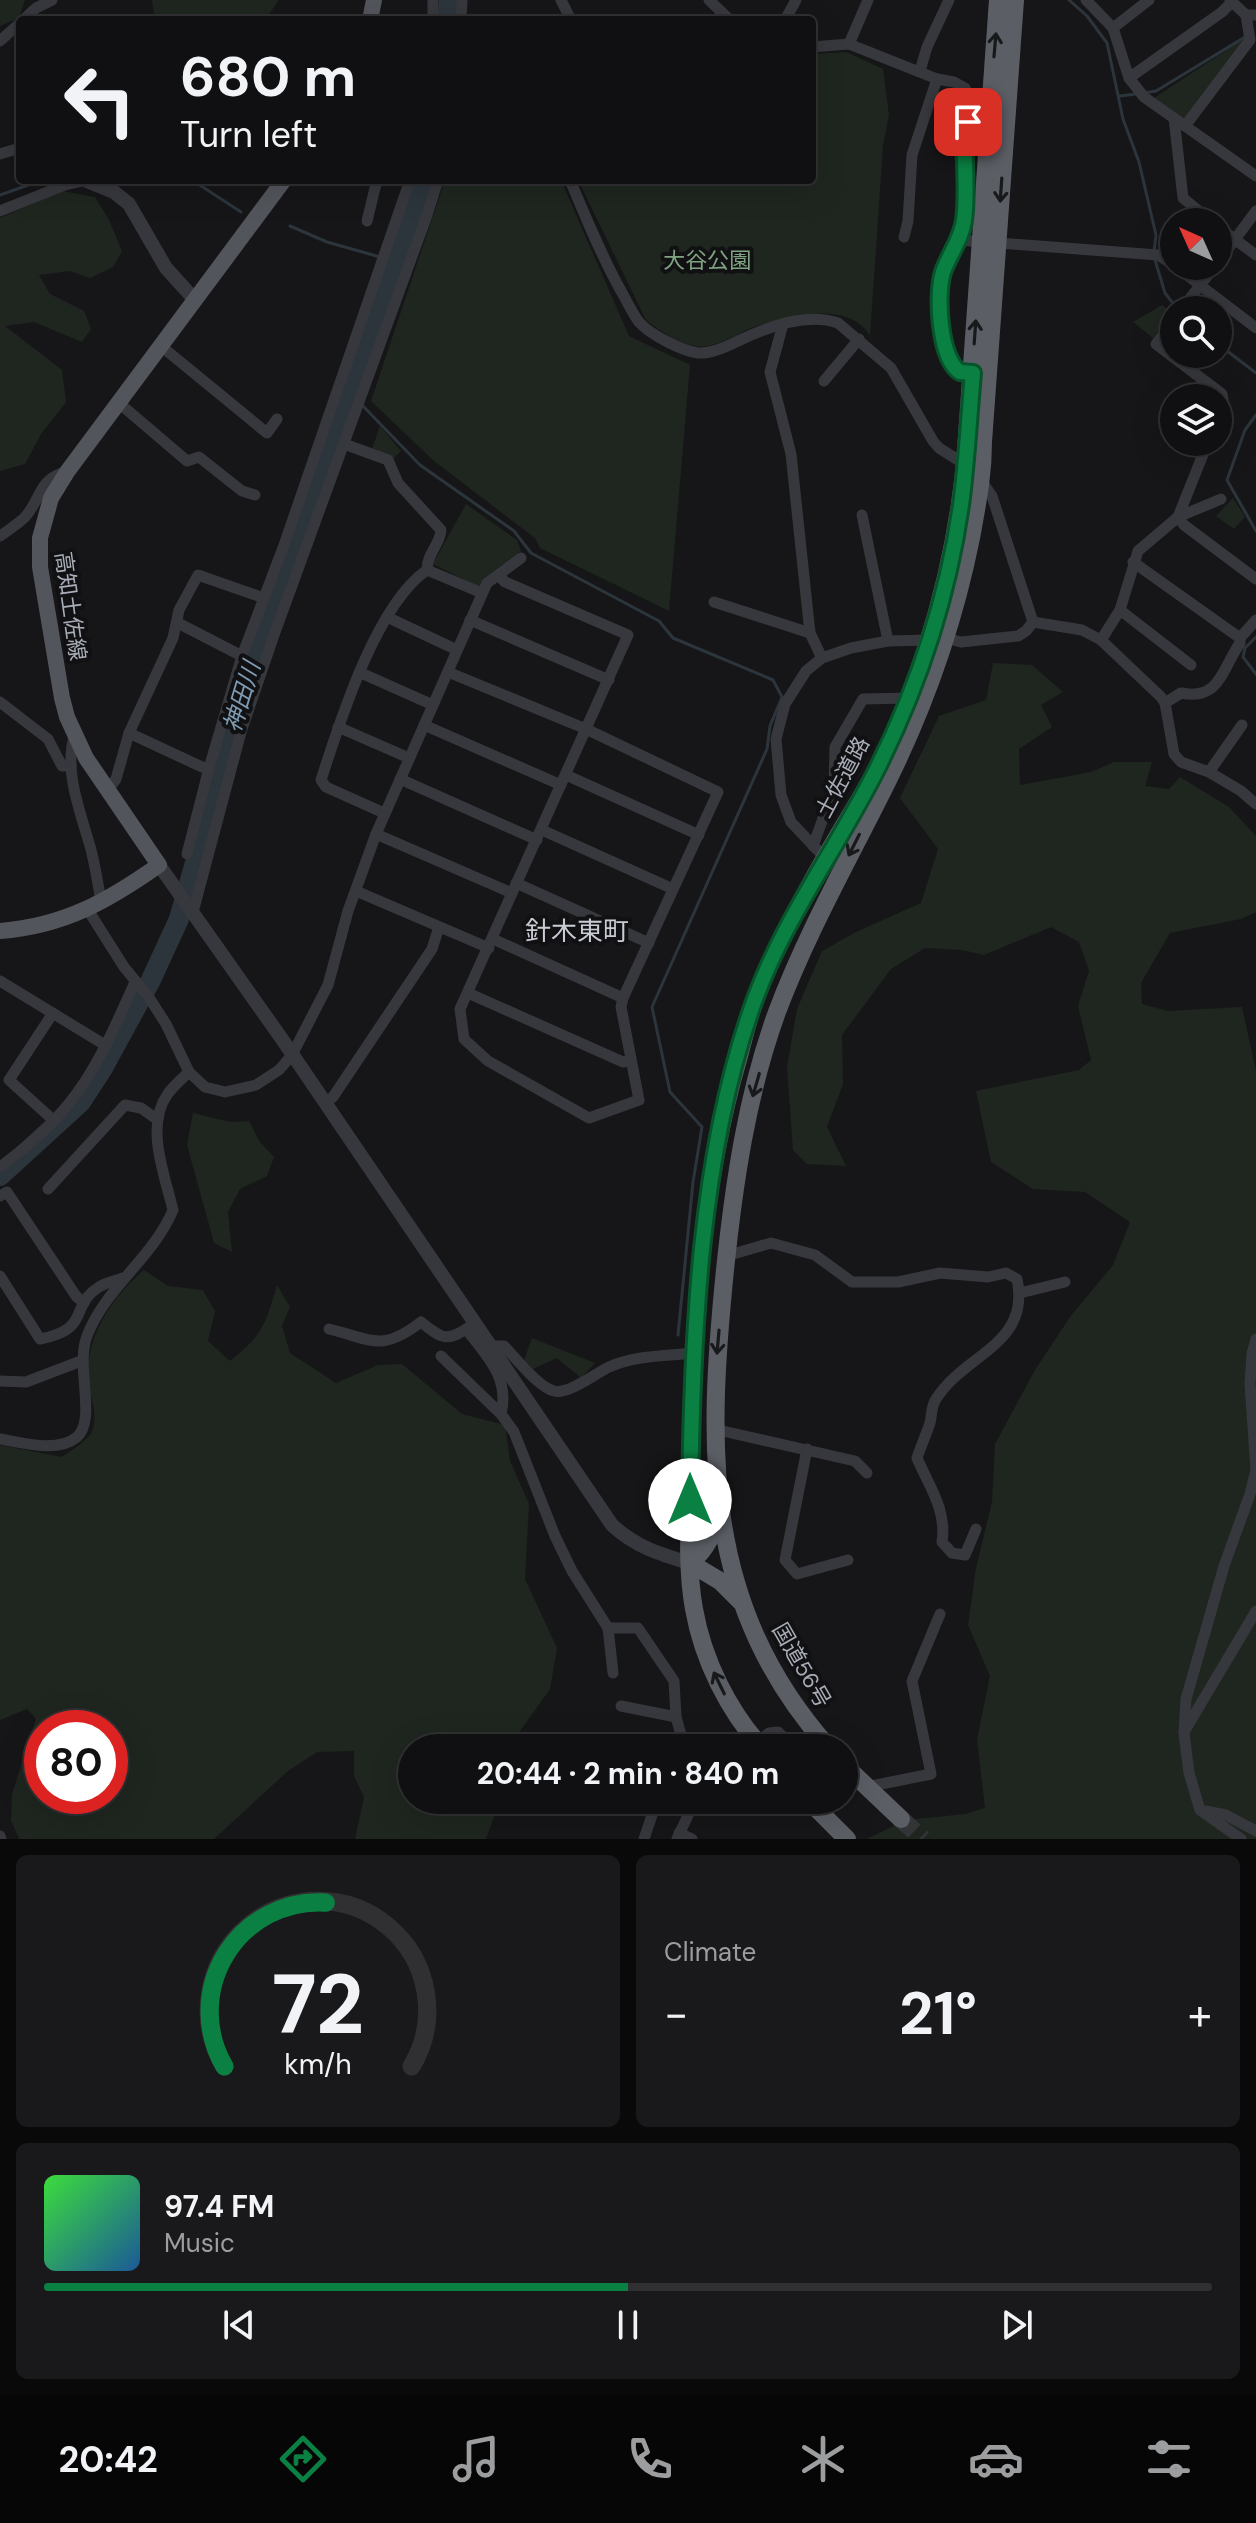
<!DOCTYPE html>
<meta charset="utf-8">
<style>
:root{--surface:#101012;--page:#19191b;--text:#f1f3f6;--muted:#9c9d9f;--line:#303032;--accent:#0b8043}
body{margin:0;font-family:"DM Sans","Noto Sans JP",sans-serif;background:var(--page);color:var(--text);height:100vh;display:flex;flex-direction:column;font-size:30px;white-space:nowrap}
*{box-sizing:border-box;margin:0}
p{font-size:26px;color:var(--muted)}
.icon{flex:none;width:44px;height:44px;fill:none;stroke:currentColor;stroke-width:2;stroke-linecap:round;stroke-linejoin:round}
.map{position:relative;height:1839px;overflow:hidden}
.side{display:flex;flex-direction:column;gap:16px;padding:16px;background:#09090a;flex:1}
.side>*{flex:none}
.guide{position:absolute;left:16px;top:16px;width:800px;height:168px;border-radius:8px;box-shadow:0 8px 32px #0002,0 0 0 2px var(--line);background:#101012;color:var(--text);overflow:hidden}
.needle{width:52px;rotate:315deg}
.controls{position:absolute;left:1160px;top:208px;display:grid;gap:16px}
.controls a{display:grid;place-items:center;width:72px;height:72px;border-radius:50%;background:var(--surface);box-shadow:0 8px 32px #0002,0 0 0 2px var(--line);font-size:40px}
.speed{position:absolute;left:24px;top:1710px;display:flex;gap:16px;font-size:40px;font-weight:700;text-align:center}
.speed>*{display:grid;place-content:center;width:104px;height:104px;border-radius:50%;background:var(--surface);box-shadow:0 8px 32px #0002,0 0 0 2px var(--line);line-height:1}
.speed .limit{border:12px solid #d22;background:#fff;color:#111}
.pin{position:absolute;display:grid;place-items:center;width:68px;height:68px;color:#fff;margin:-34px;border-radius:16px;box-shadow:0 4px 12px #0006}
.me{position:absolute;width:88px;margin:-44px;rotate:0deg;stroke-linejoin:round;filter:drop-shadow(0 0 6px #0008)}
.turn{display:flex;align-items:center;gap:28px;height:168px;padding:0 32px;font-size:36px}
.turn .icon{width:104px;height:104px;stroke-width:2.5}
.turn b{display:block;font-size:56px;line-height:68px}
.big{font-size:60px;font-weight:700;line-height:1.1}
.side .widget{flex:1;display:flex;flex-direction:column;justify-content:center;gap:12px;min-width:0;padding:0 28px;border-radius:12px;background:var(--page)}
.side .dial{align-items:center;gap:0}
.dial svg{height:208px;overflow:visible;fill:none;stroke:var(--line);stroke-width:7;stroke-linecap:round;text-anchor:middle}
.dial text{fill:var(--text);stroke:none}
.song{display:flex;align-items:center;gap:24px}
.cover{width:96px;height:96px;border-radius:12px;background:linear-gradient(135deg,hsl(120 70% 55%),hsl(210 70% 35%))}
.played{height:8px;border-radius:4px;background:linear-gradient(90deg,var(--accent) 50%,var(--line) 50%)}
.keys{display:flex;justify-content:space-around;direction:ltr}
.heat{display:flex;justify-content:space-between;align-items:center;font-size:44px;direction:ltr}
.side .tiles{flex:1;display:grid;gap:16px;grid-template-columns:1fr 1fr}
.widget:last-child{grid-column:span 2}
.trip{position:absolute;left:398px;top:1734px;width:460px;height:80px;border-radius:40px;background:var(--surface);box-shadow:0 8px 32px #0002,0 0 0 2px var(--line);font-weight:700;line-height:80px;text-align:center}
.tab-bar{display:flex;height:128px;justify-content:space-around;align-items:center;background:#060607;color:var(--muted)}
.tab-bar .icon{width:56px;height:56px}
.tab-bar .current{color:var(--accent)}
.tab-bar b{font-size:36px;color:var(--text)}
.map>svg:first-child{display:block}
.green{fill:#1e261f;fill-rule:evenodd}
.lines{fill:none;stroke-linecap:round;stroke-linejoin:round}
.stream{stroke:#2c353c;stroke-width:3}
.river{stroke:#2c353c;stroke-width:20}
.trunk-tunnel{stroke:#333438;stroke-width:18;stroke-dasharray:18 9;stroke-linecap:butt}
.minor{stroke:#37383d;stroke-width:11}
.tertiary{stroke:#37383d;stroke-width:14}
.primary{stroke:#53555c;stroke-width:16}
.trunk{stroke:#5b5e65;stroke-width:18}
.oneway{stroke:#18191b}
.route-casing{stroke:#07532c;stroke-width:20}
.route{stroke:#0b8043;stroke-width:14}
.labels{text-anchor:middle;stroke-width:8;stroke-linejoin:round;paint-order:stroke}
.park-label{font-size:22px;fill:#7fa381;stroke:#111113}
.street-label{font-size:22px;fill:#a8adb8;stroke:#111113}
.water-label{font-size:24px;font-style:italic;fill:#7f9bb3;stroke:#111113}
.quarter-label{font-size:26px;fill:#c9ccd4;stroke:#111113}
</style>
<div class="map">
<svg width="1256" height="1839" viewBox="0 0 1256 1839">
<rect width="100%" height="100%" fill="#161618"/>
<g class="green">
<path d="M0,0H25L19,18L0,26Z"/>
<path d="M152,0H279L265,20H155Z"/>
<path d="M1242,40L1245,41L1184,119L1154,98Z"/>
<path d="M846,52L883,69L889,115L883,146L870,336C849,299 786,316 754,327C737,333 714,350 695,346C678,343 660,331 646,320L578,180H812V54Z"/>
<path d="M445,180H561L629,336L690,365L669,611L540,548L535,538L434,461L371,401Z"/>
<path d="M62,191L95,197L109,220L122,251L113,267L90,278L70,271L39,275L50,294L84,311L91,329L82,342L34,322L5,326L62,370L66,402L41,434L25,464L0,471V218Z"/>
<path d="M1162,305L1172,312L1153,338L1133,322Z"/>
<path d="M380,426L401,451L393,459L372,449Z"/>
<path d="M1233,498L1245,517L1234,529L1216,516Z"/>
<path d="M466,504L517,540L521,551L484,578L479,587L433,564Z"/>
<path d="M993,663L1032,665L1063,692L1041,705L1052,727L1019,749L1020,785L1091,772L1114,762H1152L1145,786L1169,789L1180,777L1229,807L1256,836V912L1241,919L1170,933L1141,983L1142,1004L1168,1011L1242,1007L1256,1071V1839H867L906,1820L966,1814L985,1808L977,1740L990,1676L968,1625L976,1568L992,1502L995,1444L1035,1370L1070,1317L1113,1265L1130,1222L1085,1192L1033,1189L991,1162L976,1091L1079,1070L1091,1060L1078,1006L1089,971L1079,942L1051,927L984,955L962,950L925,948L891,969L842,1035L843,1084L827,1127L846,1166L807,1164L793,1150L787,1067L797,1009L822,951L856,932L921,903L938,849L900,798L939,716L986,700Z"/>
<path d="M193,1113L230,1122L249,1121L259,1141L274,1157L267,1176L240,1189L228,1212L232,1252L214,1243L187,1145Z"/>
<path d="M144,1270L168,1286L203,1290L215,1311L208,1341L230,1361C263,1335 265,1325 277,1285L290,1307L282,1326L290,1353L336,1383L378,1365L402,1364L462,1414L505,1425L510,1461L529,1504L525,1579L557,1648L550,1689L520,1731L516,1748H412V1800H500L486,1839H355L364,1797L354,1776V1751L317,1752L288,1771L214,1839H19L11,1820L12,1794L36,1719L27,1709L0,1720V1445L62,1457C70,1451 86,1442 91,1433C100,1416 89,1396 88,1378C86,1335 113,1296 144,1270ZM42,1728H110V1796H42Z"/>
<path d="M532,1338L595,1363L581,1378L557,1358L533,1369L524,1360Z"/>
</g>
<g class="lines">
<g class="stream">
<path d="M1069,0L1087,16L1107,43L1123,119L1139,162L1156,235L1154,252"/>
<path d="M1144,93L1156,91L1245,37"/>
<path d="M1120,96L1136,94"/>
<path d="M192,180L241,212"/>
<path d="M0,195L42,180"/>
<path d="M290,226L327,242L380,257"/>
<path d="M389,260L396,262"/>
<path d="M1155,260L1165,293L1178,310"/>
<path d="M1218,344L1256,373"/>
<path d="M350,393L357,400"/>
<path d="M362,405L420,465L514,531L531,553L659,621L673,638L773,680L782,697L770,726L767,749L652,1007L670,1092L702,1127L693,1182L678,1335"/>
<path d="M1256,415L1245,430L1227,480L1256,531"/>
<path d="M1256,637L1245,648L1243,657L1256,674"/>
</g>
<g class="river">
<path d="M447,20L449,0"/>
<path d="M0,1176L81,1102L103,1068L150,982L179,919L250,668L425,180"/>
</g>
<path class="trunk-tunnel" d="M901,1819L923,1839"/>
<g class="minor">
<path d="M433,0V20"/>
<path d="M561,0L571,20"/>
<path d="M709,0L730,20"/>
<path d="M1086,0L1113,28L1129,78L1144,97L1256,176"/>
<path d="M1230,0L1246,15H1256"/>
<path d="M23,20L36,8L52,0"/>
<path d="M461,20L462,0"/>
<path d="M785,20L796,0"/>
<path d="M1113,28L1149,0"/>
<path d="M0,41L20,23"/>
<path d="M849,44L868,0"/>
<path d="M812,47L849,44L937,79L954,82L965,88L969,96L968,122L964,133V222L958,240L1158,255L1174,265"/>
<path d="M920,71L927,47L949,0"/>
<path d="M1129,78L1222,12L1232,2"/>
<path d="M1174,118L1183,198L1212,222"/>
<path d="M1185,126L1250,40L1246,15"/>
<path d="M0,154L20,148"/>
<path d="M570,180C586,218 601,255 621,291C627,301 632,313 639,322C649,334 682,351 698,353C710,354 728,346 738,341C767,327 806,312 838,323L891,368L933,441L939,448L966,465"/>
<path d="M0,211L65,185L87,180"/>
<path d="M367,221L377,180"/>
<path d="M1218,227L1256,255"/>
<path d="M904,237L908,221L912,155L937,79"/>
<path d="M958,240C953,251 945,263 942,275C936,297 939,360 960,372L973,373"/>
<path d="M1218,262L1256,211"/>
<path d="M1175,266L1256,328"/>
<path d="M1181,310L1215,266"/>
<path d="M1174,320L1156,344L1222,394L1224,405L1218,420"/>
<path d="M783,324L770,372L791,454L810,633L822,658"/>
<path d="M161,346L267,433L277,419"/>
<path d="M824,381L859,339"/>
<path d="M119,403L187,461L199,457L242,491L255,495"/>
<path d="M344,444L388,460L398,483L441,530C440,545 427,553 427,570"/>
<path d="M981,480L992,496L1033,622"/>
<path d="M1221,499L1178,517L1184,525L1256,579"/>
<path d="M862,515L888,641"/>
<path d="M0,536C2,535 24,519 25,517C41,500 38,478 67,472"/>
<path d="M1133,562L1240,638L1256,620"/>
<path d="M498,575L521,558"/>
<path d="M714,602L810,633"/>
<path d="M1120,610L1191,665"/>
<path d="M387,617L457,650"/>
<path d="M470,620L609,680"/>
<path d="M1033,622L1082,630L1101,640L1161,697L1165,703L1174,754L1181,762L1209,772L1241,791L1256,804"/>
<path d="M178,623L242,656L209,768L187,854"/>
<path d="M946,638L961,642L1018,636L1026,631L1033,622"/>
<path d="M1101,640L1120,610L1138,551L1178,517L1208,442"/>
<path d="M242,656L284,545L410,180"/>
<path d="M361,673L433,705"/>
<path d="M0,702L48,739L62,766H71"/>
<path d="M1165,703L1181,693C1220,701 1222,669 1240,643V638"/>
<path d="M424,725L561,785"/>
<path d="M338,727L409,758"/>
<path d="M129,733L202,767L209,768"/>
<path d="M75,734C63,769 80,811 90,846C95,864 98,883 101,902"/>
<path d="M1209,772L1242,725"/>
<path d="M566,775L699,835"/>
<path d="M400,779L537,840"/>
<path d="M108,790L116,779L129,733L173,638L179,610L198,575L264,598"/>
<path d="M384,813L326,787L321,780C340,721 376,605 427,570L482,593"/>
<path d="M542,830L673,889"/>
<path d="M376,834L512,893"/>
<path d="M813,846L834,788L835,747L863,699L908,698"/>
<path d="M825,858L791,822L781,795L776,739L785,704L806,671L822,658L851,648L888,641L929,640"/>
<path d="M516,883L649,943"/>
<path d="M356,891L489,948"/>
<path d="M88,910L124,967L148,996L166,1024L189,1072L205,1087L225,1092L256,1085L279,1070L292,1055L328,985L348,911L376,834L487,583L498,575L505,582L628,635L460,1009L464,1039L488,1061L589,1118L639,1100L621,1007L623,998L718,792L586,729L448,672"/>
<path d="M193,912L241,732L274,635L426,218L438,180"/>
<path d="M493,939L623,998"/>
<path d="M0,981L105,1045"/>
<path d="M468,993L623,1062L630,1061"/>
<path d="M325,1103L333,1097L432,949L439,927"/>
<path d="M52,1119L9,1080L53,1013"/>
<path d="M0,1167C27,1147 57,1121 77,1093C101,1060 118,1020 135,982"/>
<path d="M48,1189L125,1105L141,1108L158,1120"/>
<path d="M0,1196L7,1192L76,1296L84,1303"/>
<path d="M726,1256L771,1243L815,1255L852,1282H898L940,1273L988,1277L1006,1273L1017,1279C1031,1345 965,1353 936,1399C931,1406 932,1415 930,1423C926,1435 921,1446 917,1458C929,1486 947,1510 942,1542L952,1553L965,1555L976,1529"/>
<path d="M0,1276L40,1339C92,1329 68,1307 99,1287C105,1283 115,1281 123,1278"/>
<path d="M1020,1293L1065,1282"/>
<path d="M329,1329C373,1340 382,1352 421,1322C443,1340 447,1342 471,1326"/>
<path d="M466,1329C487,1356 510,1378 501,1414L514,1432L555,1536L572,1571L608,1628H638L674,1681L676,1717L683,1742L681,1748"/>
<path d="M491,1346H504C516,1358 538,1387 554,1391C568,1395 596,1373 609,1367C636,1355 666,1356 694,1353"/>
<path d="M441,1356L501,1414"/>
<path d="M0,1381L26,1382L81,1361"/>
<path d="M714,1429L855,1461L867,1473"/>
<path d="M0,1439C23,1443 58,1453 77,1437C97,1419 75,1366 87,1336C105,1288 153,1258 173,1210C165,1176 145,1127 167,1095C173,1086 182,1079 189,1072"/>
<path d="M807,1449L785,1560L797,1574L848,1560"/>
<path d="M608,1628L613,1673"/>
<path d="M621,1706L676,1717"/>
<path d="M1184,1732L1256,1611"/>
<path d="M754,1746L769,1733L778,1732L782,1736L783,1748"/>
<path d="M866,1787L931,1774L912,1681L940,1614"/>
<path d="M844,1791L855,1778"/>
<path d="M1205,1811L1226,1815L1256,1831"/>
<path d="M679,1833L692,1839"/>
<path d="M0,1836L1,1839"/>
<path d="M644,1839L657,1800"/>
<path d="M677,1839L695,1800"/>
<path d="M1241,1839L1200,1810L1189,1773L1184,1733L1186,1699L1224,1566L1250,1494L1256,1470L1250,1384L1252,1354L1256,1339"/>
</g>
<g class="tertiary">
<path d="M87,181L114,192L129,204L166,268L195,300"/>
<path d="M159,865L284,1042L612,1525C636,1547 659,1554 690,1563"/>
</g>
<g class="primary">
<path d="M370,20L374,0"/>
<path d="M0,931C64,926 108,901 159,865L86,758L67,717L62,698L40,567V538L51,498L67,472L284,180"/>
</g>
<g class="trunk">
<path d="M690,1563L720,1581L741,1602"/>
<path d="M690,1563C708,1548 713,1533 720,1512"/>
<path d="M762,1748C728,1710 703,1660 694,1609C686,1565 690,1518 691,1474C692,1336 700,1188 739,1056C744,1037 749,1016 756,997C776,945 804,894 832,846C847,820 863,795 877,769C924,674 954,570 965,464L998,0"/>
<path d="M829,1748C702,1605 707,1448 725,1270C734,1183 747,1094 777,1012C807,932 850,857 888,780C926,703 954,622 971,538C977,504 983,477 983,442L1015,0"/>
<path d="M844,1765L901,1819"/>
<path d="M808,1800L847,1839"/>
</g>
</g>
<defs><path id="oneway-shaft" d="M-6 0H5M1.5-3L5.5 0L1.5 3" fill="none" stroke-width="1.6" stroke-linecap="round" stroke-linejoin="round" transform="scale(2)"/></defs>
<g class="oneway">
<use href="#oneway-shaft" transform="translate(995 45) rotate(-85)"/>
<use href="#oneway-shaft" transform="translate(1001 190) rotate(94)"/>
<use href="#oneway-shaft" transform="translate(975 332) rotate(-86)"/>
<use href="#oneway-shaft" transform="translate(854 845) rotate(117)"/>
<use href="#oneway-shaft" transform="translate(756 1085) rotate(106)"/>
<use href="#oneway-shaft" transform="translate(718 1342) rotate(95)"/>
<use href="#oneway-shaft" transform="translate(719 1683) rotate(-116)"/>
</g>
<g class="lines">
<defs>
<path id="route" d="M690,1500C692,1339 699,1152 755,999C785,917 838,847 877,769C918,687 948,596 961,505C967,461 969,417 973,373L960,372C939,359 936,294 943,272C949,255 962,238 964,220C968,192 964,161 964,133L968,122"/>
</defs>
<use href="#route" class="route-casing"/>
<use href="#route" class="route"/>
</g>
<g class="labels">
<g class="park-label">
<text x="707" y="268">大谷公園</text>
</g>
<g class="street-label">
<text transform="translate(71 606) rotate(82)" y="8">高知土佐線</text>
<text transform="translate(842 777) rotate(-62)" y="8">土佐道路</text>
<text transform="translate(802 1665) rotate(60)" y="8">国道56号</text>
</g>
<g class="water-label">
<text transform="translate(242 697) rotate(-73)" y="8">神田川</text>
</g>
<g class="quarter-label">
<text x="577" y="940">針木東町</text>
</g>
</g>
</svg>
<div class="controls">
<a><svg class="needle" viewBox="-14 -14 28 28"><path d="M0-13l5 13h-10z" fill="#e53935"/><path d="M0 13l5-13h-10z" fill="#9c9d9f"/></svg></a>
<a><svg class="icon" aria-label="search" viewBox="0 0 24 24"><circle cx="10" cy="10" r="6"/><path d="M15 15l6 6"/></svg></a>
<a><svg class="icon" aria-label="layers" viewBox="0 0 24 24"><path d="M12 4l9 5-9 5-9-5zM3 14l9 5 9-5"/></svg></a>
</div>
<div class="speed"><div class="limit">80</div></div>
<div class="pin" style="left:968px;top:122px;background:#d93025"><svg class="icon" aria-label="arrive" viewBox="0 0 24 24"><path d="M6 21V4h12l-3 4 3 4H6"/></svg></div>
<svg class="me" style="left:690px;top:1500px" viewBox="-20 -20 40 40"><circle r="19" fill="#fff"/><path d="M0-13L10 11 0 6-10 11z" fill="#0b8043"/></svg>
<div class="trip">20:44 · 2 min · 840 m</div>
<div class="guide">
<div class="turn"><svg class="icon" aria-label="left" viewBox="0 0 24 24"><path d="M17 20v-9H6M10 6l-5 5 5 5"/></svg><div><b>680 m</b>Turn left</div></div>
</div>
</div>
<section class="side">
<div class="tiles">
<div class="widget dial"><svg viewBox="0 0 100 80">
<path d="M14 69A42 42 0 1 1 86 69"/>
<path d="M14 69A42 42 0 0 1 53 6" stroke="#0b8043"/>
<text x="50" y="56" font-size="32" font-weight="700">72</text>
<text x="50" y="72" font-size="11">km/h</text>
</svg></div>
<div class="widget"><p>Climate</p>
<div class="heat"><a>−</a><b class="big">21°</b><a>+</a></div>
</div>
<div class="widget">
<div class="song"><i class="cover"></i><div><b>97.4 FM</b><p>Music</p></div></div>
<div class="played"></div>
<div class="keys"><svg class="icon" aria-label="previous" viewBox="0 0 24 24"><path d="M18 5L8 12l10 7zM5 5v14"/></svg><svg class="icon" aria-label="pause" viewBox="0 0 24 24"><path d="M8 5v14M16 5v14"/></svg><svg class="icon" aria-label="next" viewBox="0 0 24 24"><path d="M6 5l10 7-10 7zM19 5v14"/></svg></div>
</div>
</div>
</section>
<nav class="tab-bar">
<b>20:42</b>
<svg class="icon current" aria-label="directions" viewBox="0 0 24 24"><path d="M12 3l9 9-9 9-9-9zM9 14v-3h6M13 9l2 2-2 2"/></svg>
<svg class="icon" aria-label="music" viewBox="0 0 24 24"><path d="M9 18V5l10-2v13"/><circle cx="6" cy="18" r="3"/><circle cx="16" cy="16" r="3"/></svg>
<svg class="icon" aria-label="phone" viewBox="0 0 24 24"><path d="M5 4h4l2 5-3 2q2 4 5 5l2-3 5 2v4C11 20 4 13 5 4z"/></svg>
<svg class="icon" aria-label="climate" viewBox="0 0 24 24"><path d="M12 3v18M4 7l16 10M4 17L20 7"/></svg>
<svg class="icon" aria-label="car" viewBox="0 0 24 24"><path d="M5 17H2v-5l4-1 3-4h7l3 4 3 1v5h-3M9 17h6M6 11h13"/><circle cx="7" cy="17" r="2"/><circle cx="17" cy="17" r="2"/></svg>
<svg class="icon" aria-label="filters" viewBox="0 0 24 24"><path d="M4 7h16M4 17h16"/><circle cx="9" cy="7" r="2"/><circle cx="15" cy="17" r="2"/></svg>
</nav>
